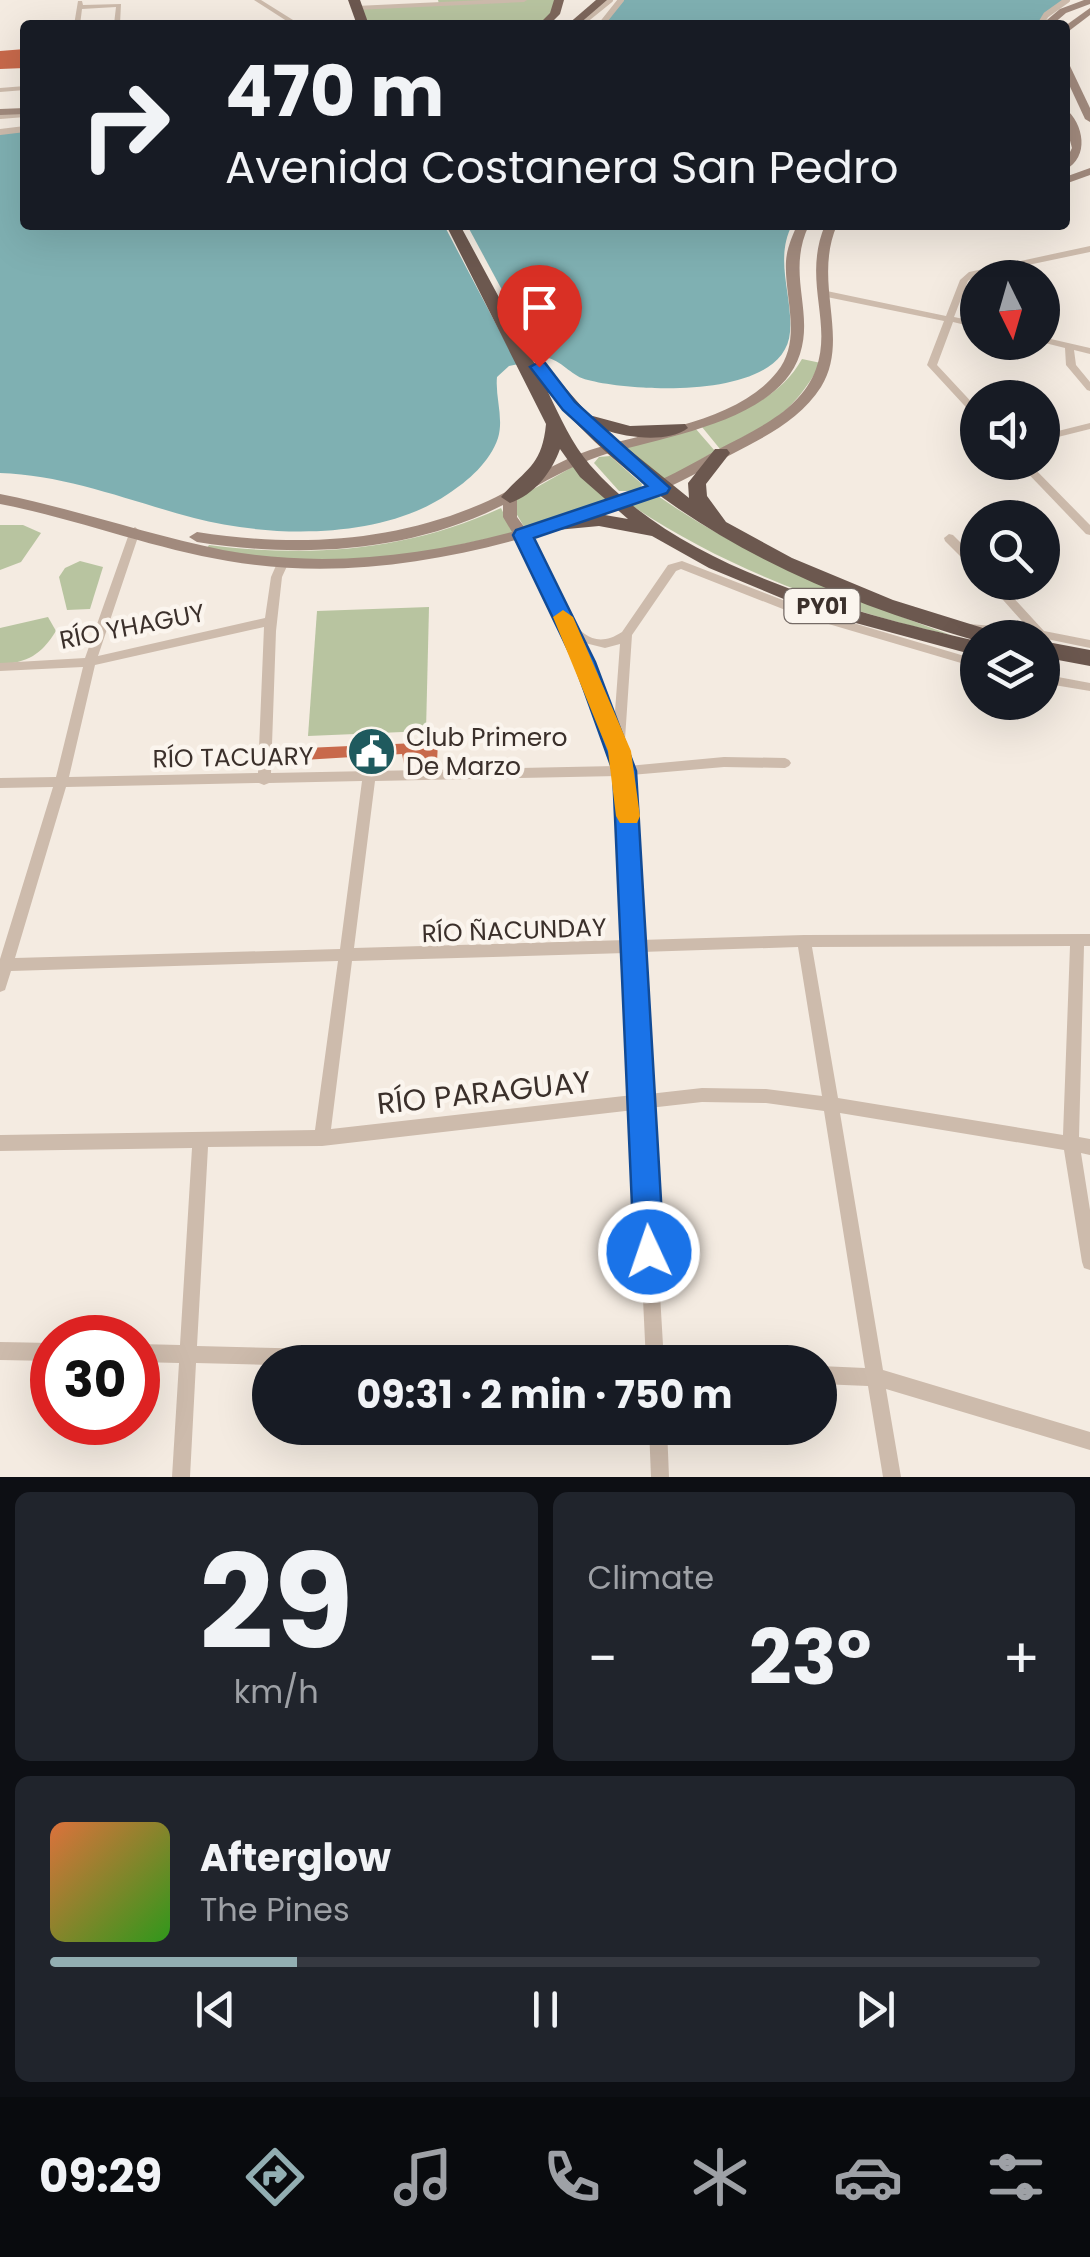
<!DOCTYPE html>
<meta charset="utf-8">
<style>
:root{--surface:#171b24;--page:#20242c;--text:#f1f3f6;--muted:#9ea1a6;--line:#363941;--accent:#92aeb2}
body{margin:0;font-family:Poppins,sans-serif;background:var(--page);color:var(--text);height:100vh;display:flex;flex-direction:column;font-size:38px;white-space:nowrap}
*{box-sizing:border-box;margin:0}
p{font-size:32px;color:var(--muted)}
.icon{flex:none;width:55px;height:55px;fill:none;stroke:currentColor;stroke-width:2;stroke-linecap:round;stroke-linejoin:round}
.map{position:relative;height:1477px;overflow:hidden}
.drawer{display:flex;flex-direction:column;gap:15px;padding:15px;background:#0d0f14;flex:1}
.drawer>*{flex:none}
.banner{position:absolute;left:20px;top:20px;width:1050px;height:210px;border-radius:10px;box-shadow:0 10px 40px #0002;background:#171b24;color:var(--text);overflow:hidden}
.needle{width:65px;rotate:175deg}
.buttons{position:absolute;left:960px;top:260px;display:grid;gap:20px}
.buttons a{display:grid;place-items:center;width:100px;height:100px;border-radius:50%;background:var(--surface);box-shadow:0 10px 40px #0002;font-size:50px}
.speed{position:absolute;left:30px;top:1315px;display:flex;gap:20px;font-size:50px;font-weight:700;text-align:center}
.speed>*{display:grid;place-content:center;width:130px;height:130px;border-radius:50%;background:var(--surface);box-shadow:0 10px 40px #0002;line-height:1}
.speed .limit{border:15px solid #d22;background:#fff;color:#111}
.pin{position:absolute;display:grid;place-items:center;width:85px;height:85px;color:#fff;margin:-102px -42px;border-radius:50% 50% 50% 0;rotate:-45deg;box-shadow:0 0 10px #0007}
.pin .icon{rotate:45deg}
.me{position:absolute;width:110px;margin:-55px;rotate:357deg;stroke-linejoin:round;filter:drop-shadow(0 0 8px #0008)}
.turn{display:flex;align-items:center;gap:35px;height:210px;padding:0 40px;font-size:45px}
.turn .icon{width:130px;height:130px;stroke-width:2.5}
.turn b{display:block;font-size:70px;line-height:85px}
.big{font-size:75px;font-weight:700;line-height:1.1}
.drawer .card{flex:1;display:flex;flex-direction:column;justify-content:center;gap:15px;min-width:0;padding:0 35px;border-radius:15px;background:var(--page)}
.drawer .dial{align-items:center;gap:0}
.dial b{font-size:130px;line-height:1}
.song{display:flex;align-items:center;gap:30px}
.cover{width:120px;height:120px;border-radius:15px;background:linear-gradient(135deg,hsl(20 70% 55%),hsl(110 70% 35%))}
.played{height:10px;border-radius:5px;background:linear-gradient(90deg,var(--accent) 25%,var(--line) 25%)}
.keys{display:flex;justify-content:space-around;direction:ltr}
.heat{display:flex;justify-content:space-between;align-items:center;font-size:55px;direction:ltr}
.drawer .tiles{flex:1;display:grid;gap:15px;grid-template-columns:1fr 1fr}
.card:last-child{grid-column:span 2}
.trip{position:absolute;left:252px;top:1345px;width:585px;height:100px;border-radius:50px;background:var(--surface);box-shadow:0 10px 40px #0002;font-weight:700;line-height:100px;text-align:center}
.tabs{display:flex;height:160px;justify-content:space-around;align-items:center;background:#090b0e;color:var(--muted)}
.tabs .icon{width:70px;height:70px}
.tabs .current{color:var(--accent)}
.tabs b{font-size:45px;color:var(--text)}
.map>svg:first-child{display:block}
.green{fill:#b8c4a0}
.water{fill:#7fb0b2}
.pier{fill:#f4ebe1}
.building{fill:#c8694b}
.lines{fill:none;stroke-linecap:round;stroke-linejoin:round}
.pedestrian{stroke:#cdbbac;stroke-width:6}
.minor{fill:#cdbbac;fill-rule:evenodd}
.secondary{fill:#a18a7d;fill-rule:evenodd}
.primary{fill:#7d675c;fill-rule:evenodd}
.trunk{fill:#6c584f;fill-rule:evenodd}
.route{fill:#1a73e8;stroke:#114b97;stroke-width:2.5}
.slow{fill:#f59e0b}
.labels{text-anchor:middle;stroke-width:9;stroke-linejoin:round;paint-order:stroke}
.shield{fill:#fbf5ee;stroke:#756b66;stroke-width:2.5}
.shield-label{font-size:22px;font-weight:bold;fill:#3b302b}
.street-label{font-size:25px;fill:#3b302b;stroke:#fbf5ee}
.poi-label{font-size:25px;fill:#3b302b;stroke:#fbf5ee;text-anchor:start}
.near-street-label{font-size:30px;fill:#3b302b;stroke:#fbf5ee}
</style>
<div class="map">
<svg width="1090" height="1477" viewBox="0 0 1090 1477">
<rect width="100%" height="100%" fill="#f4ebe1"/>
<g class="green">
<path d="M438,0H559L543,25H363L356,8L439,4Z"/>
<path d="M802,359L821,363C791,416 772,422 720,449L702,427C741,412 780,398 802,359Z"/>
<path d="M695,428L715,451L659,485L621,449Z"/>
<path d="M610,456L642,484L640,491H619L594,463L599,457Z"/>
<path d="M576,465L615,503L526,530L513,508L514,500Z"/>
<path d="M658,496C747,558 849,598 951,635C837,610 728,570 631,505Z"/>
<path d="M501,508L513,533L386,561L279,560L207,548L209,545C311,558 407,551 501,508Z"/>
<path d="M23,525L41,533L21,562L0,570V525Z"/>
<path d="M80,561L103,567L90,609L67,610L59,577L65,568Z"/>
<path d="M429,607L426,731L308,736L317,611Z"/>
<path d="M48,617L56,631C41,655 28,662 0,665V628Z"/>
</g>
<g class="water">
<path d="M624,0H1064L1034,25H602Z"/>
<path d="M25,131V225H792C774,260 793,296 790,332C785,401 633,392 588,380C572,377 564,362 548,358L509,366L497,377C495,397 504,418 498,438C490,462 468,481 448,494C381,540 270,538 194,518C130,501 66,475 0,473V134Z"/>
</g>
<path class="pier" d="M444,225H467L542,364L519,368Z"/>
<g class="building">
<path d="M25,49V68L0,69V51Z"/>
<path d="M438,742L437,762L404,764L402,754L303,760L306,748Z"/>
</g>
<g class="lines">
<g class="pedestrian">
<path d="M579,25L610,0"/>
<path d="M601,25L621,0"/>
<path d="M1040,25L1046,15L1067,0"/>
<path d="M0,116L25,114"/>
<path d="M0,132L25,129"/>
</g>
<g class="minor">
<path d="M254,0H261L301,25H293Z"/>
<path d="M484,0H527L524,2L356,10L353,8L356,6Z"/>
<path d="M78,1H82L83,5L121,4L120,24H114L116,7L82,9L80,25H74Z"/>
<path d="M25,86V90L0,92V88Z"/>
<path d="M1090,246V252L975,276L968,281L954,317L978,322V328L953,322L937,365L978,409V418L975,417L927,365L944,321L822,296L818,293L822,290L946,316L960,280L969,272Z"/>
<path d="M1042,337L1090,348V354L1074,350L1076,365L1090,382V391L1087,390L1066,365L1065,348L1041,342Z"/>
<path d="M1090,423V429L1042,441V435Z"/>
<path d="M1017,462H1028L1090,525V535L1086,534Z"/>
<path d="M135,527L140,531L98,656L265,618L271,577L278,561H286L288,564L282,577L276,631L271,773L616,766L579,661L517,535L522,531L527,535C536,552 545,569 553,586C567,613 584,657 622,632L668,565L682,561L806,609L978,660V668L798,615L681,569L676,571L632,635L625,739L620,743L628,766L724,757L785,758L789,760L791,763L789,766L785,768L724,767L631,775L640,940L804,935L1090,934V946H1084L1079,1137L1090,1139V1155L1081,1153L1090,1210V1270L1084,1268L1082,1262L1064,1150L840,1113L883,1370L1090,1432V1450L886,1389L901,1477H883L868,1386L820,1384V1366L865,1368L824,1111L766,1103L702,1102L649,1108L664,1362H646L634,1110L322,1146L208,1147L197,1346L485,1353L491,1356L494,1362H270V1365L196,1363L190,1477H172L179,1363L138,1362V1344L180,1345L192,1148L0,1151V1135L315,1130L338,961L11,971L5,990L0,992V959L53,787L0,788V778L56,777L83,667L0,671V663L85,658L130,531ZM264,627L258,773L69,777L95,665ZM581,642L605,648L620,644L614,725L591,661ZM618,776L626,940L354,948L375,781ZM362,781L340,949L15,958L66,787L259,783L264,785L269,783ZM1070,946L1063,1135L838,1098L812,947ZM798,947L822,1096L766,1089L702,1088L649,1094L641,952ZM626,953L633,1095L331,1129L352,961Z"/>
<path d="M949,534L953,535L978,560V571L974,570L945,541L944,538Z"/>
<path d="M987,582H999L1044,631L1090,640V648L1042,638L965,631L963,628L965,625L969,624L1029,629Z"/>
<path d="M1042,674L1090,683V691L1042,683Z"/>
<path d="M0,1342L52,1343V1361L0,1360Z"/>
<path d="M649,1428H667L669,1477H651Z"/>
</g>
<g class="secondary">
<path d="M1084,0H1090V4L1066,13L1052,25H1041L1060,9Z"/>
<path d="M1090,8V15L1065,34V26Z"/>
<path d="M1065,63L1070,66L1090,108V122L1085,119L1065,76Z"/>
<path d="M25,108V114L0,115V109Z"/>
<path d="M1065,108C1084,124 1090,157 1065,170V162L1072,148L1065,122Z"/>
<path d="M1090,168V175L1065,184V177Z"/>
<path d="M797,225H809C786,273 814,310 800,354C778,423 659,437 600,456C571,466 544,482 517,497V517L525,528C567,515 609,503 649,485C673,475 695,462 717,450C754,430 801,411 816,369C833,322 802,280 825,225H837C812,283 851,338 821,387C795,428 744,446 704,469C660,494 612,511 564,526C455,560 343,581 228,561C151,548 77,519 0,504V494C76,509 148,535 223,550C320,568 418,557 512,532L503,517V505C408,553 300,558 197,542L189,537L197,532C294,547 390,543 481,504C518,488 551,463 590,450C647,431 738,422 777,372C803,340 784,297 786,261C787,248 792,237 797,225Z"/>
</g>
<g class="primary">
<path d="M554,0H564L560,14L549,25H538L550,13Z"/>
<path d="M596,0H607L578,25H567Z"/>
</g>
<g class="trunk">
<path d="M348,0H360L369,25H357Z"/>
<path d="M446,225H460L537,368H548L589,415L630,426L685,424L688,428C668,443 628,438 605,430L689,498L688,483L715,449H727L730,453L706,484L707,496L726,522L792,558L893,600L999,633L1002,638H978V656L815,612L709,568L652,536L599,526L536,532L533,528L536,524L543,522L599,514L628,519L580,477L560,449C552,472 534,495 510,503L501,497C525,469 542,467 546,424ZM548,392C658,523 816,595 977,641C849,612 679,568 590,465C572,444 560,417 548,392Z"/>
<path d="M1042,641L1090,650V666L1042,657Z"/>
</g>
</g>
<path class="route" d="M539,362L545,363L575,402L670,488L667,493L534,538L595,662L636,771L664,1252L660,1263L649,1267L638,1263L634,1252L613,771L574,662L513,535L516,530L647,486L563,410L530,367Z"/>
<path class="slow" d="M563,610L573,617L631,751L640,816L637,823H620L616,816L608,751L553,617Z"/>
<defs>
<symbol id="civic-disc" viewBox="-11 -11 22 22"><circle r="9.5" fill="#1f5a5e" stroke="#fbf5ee"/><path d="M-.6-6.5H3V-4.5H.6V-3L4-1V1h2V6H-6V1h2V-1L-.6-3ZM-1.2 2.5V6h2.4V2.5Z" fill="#fff"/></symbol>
</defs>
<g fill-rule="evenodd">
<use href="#civic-disc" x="344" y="724" width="55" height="55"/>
</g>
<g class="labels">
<rect class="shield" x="784.5" y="589" width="75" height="34" rx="8"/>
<g class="shield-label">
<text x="822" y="614">PY01</text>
</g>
<g class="street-label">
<text transform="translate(132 626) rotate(-11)" y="9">RÍO YHAGUY</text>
<text transform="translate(233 757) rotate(-1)" y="9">RÍO TACUARY</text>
<text transform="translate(514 930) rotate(-2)" y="9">RÍO ÑACUNDAY</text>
</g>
<g class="poi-label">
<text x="406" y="746">Club Primero<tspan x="406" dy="29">De Marzo</tspan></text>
</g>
<g class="near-street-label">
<text transform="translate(484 1093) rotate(-6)" y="10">RÍO PARAGUAY</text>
</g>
</g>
</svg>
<div class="buttons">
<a><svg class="needle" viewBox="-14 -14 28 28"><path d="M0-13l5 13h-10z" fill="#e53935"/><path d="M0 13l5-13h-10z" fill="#9ea1a6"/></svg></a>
<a><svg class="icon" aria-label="sound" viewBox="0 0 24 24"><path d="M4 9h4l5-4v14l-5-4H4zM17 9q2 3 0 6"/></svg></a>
<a><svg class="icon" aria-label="search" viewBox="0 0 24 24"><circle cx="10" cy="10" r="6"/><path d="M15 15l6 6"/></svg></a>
<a><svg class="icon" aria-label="layers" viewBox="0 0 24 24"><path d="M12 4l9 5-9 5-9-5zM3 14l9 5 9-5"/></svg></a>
</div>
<div class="speed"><div class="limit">30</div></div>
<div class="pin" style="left:539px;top:367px;background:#d93025"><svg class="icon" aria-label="arrive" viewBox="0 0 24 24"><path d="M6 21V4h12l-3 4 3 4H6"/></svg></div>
<svg class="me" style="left:649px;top:1252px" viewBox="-20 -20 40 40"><circle r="17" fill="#1a73e8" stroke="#fff" stroke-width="3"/><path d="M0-11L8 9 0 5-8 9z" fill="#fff"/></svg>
<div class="trip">09:31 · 2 min · 750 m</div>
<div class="banner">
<div class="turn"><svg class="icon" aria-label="right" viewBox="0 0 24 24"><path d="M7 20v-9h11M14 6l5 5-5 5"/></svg><div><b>470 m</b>Avenida Costanera San Pedro</div></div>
</div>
</div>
<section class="drawer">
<div class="tiles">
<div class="card dial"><b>29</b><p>km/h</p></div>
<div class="card"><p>Climate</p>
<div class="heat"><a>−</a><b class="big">23°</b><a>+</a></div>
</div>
<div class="card">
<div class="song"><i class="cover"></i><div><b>Afterglow</b><p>The Pines</p></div></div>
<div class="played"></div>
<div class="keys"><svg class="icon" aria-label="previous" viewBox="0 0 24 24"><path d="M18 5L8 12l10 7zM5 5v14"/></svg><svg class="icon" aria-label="pause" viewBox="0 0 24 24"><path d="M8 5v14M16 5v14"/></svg><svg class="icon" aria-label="next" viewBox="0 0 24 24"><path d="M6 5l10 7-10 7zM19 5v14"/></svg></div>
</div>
</div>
</section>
<nav class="tabs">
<b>09:29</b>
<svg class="icon current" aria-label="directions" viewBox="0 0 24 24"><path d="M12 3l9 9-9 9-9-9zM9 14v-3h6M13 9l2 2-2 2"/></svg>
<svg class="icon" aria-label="music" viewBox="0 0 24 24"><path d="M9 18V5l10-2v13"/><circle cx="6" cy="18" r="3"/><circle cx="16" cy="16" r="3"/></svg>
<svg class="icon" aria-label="phone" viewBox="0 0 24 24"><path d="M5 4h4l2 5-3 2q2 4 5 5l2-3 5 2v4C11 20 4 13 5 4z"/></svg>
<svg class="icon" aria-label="climate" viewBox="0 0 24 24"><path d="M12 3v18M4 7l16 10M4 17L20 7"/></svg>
<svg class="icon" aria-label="car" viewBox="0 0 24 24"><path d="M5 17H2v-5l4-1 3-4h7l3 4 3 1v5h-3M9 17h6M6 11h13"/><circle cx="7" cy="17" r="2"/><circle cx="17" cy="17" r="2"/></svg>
<svg class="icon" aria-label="filters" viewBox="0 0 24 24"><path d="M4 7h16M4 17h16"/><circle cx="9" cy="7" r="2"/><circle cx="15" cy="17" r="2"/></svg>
</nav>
